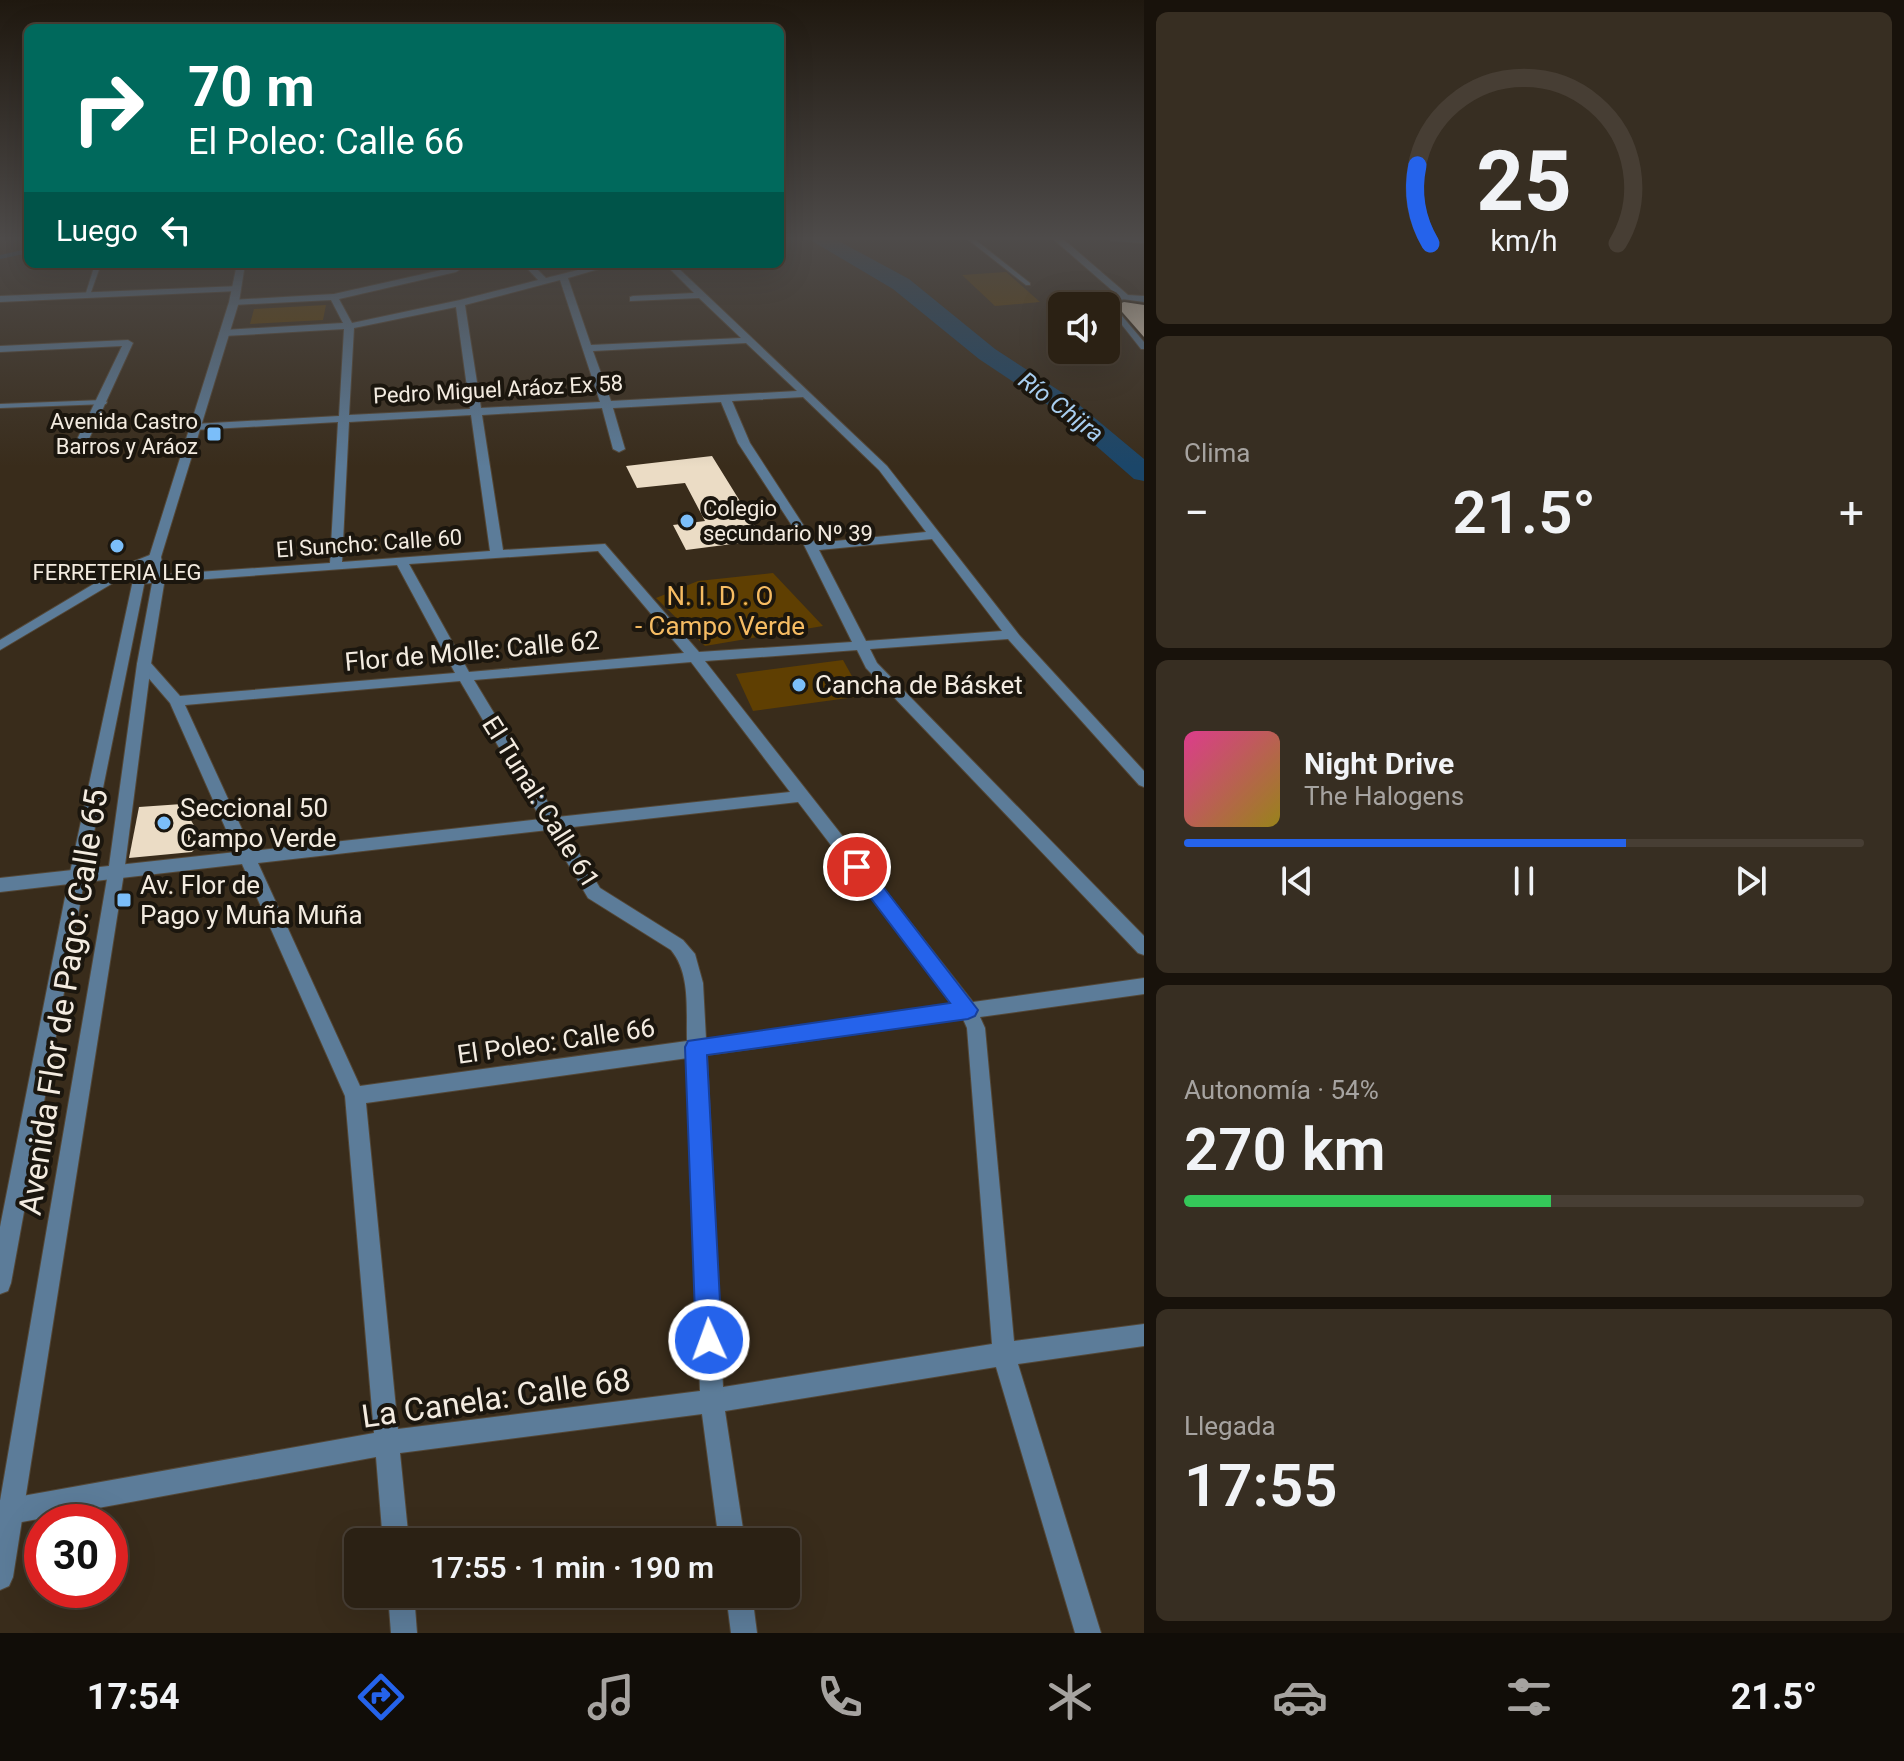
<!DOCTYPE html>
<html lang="es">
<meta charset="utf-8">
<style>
:root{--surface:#2b2114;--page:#372e22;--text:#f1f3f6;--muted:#a6a3a0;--line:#473e34;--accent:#2563eb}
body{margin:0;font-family:Roboto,sans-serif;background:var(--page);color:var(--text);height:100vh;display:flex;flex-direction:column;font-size:30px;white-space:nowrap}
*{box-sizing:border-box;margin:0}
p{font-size:26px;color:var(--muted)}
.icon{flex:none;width:44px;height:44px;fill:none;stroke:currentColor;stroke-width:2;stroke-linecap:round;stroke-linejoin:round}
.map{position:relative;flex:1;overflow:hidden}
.panel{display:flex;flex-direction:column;gap:12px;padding:12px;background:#18120b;width:760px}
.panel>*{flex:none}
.banner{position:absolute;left:24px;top:24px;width:760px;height:244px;border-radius:12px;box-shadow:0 8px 32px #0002,0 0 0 2px var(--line);background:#00695c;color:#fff;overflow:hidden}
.buttons{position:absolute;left:1048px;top:292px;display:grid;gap:16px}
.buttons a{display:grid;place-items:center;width:72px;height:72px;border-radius:12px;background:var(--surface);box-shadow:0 8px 32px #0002,0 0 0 2px var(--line);font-size:40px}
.speed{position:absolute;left:24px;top:1504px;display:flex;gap:16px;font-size:40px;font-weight:700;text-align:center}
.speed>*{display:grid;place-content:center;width:104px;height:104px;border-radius:50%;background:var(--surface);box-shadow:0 8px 32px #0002,0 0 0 2px var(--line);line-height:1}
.speed .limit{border:12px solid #d22;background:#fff;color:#111}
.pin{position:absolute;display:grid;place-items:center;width:68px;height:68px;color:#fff;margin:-34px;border:4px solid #fff;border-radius:50%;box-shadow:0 2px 8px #0007}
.me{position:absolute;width:88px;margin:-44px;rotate:358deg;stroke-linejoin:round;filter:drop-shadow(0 0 6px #0008)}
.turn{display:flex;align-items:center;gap:28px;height:168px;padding:0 32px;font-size:36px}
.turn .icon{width:104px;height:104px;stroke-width:2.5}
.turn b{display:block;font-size:56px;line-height:68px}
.then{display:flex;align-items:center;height:76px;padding:0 32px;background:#0003;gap:16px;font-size:30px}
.big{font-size:60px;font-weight:600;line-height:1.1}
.panel .tile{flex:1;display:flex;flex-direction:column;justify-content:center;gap:12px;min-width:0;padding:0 28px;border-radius:12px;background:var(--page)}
.panel .dial{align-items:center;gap:0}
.dial svg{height:208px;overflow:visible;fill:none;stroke:var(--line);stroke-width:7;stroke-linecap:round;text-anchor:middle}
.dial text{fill:var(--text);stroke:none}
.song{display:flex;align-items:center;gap:24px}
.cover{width:96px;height:96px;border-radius:12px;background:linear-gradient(135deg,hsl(330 70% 55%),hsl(50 70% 35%))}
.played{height:8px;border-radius:4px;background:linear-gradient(90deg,var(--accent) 65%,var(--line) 65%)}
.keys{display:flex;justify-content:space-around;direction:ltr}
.heat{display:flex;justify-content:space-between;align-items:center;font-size:44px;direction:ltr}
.charge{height:12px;border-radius:6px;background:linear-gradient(90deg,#34c759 54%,var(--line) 0)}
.trip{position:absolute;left:344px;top:1528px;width:456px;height:80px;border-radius:12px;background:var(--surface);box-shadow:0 8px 32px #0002,0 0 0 2px var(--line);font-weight:600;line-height:80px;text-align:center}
.tab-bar{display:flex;height:128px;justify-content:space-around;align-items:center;background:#110d08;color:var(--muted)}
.tab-bar .icon{width:56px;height:56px}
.tab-bar .selected{color:var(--accent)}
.tab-bar b{font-size:36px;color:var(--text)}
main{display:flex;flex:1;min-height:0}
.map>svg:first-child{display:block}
.green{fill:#5f3f02}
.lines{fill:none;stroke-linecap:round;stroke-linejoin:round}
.stream{stroke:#1b4669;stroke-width:4}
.river{fill:#1b4669;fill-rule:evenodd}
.building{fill:#ebdcc5}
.service-casing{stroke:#534737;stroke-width:2}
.minor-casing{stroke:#534737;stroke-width:2}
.tertiary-casing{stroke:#534737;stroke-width:2}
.service{fill:#5c7c99;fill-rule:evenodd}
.minor{fill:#5c7c99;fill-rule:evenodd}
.tertiary{fill:#5c7c99;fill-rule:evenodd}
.route{fill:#2563eb;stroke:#184099;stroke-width:2}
.poi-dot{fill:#7bbef9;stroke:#1b160e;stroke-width:3}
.labels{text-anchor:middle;stroke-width:8;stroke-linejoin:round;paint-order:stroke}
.far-street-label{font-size:22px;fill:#f3ebe0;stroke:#1b160e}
.far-poi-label{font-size:22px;fill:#f3ebe0;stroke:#1b160e;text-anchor:end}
.far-water-label{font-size:24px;font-style:italic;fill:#a8cef0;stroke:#1b160e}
.park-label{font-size:26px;fill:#f6bc63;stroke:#1b160e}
.street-label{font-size:26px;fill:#f3ebe0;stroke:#1b160e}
.poi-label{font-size:26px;fill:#f3ebe0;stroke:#1b160e;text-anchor:start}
.near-street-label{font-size:32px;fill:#f3ebe0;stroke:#1b160e}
</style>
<main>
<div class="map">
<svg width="1144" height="1633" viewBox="0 0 1144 1633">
<rect width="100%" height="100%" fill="#392c1b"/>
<g class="green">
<path d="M1006,272L1040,302L995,306L962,275Z"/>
<path d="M326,305L323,320L250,324L254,309Z"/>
<path d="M773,573L823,626L705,646L656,598L698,581Z"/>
<path d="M843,660L863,696L753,711L736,674Z"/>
</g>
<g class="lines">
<path class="stream" d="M0,257L28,251"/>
<path class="river" d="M807,238H833L909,279L995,349L1072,399L1144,459V481L1134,479L1054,409L979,359L893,289Z"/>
</g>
<g class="building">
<path d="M1124,302L1144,305V337L1116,305Z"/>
<path d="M712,456L743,506L763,540L686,550L673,525L705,521L685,483L637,488L626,466Z"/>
<path d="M182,804L202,840L192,852L129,858L139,807Z"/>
</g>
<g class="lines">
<defs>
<g id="service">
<path d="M966,238H973L1030,283V285H1026Z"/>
<path d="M95,264H101L90,295L85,296Z"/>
<path d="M1125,295L1128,297L1127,298L1111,303L1144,342V349H1141L1104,302Z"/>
<path d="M103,400L107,402L106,404L0,408V404Z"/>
</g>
<g id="minor">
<path d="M1052,238H1062L1128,295L1144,296V302L1122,299Z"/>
<path d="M1107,238H1144V243L1111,241Z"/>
<path d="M454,264H462L464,267L456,272L339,299L352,323L460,300L538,280L523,264H532L546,278L602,264H616L568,278L591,345L741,338L699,298L630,301V297L633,296L694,293L665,264H674L887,466L1020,636L1144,771V787L1139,785L1008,639L870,649L877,663L1144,936V955L1138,953L866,668L857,650L705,661L973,1002L1144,978V994L980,1017L985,1028L1014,1341L1144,1324V1346L1018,1364L1101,1633H1075L996,1367L725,1411L745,1542H719L702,1414L400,1453L409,1542H383L376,1457L0,1526V1500L374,1433L345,1096L242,864L0,892V878L236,852L170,703L139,667L137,664L139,661H149L180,696L455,673L397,565L139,584L133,580L139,576L330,563L338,422L194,430L189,427L194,424L339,416L344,329L224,336L219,333L224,330L343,323L331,300L234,305L231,304V300L334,294L450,268L455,266ZM560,280L600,402L481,408L465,305ZM456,307L470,409L349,415L354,328ZM746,343L797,391L611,401L593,351ZM803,397L879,470L926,532L815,543L750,443L732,401ZM721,402L738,443L802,541L852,642L699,652L605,544L503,550L482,415L602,408L613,449L619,452L625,449L613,408ZM471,415L490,551L342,562L349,422ZM932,539L1002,631L866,641L819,550ZM598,551L684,653L469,672L409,564ZM691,662L790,792L557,817L474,680ZM460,681L541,819L252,851L185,705ZM798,802L953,1005L706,1039L703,983L695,954L683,940L600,888L564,828ZM548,830L588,898L671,950C691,974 686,1011 687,1041L360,1086L258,863ZM963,1019L967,1028L992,1344L723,1387L707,1055ZM688,1058L700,1391L398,1429L366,1103Z"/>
<path d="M240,286V290L237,291L0,302V296Z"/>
<path d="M128,340L133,343L83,452L77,455L71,452L122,346L0,352V346Z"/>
<path d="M155,553L161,557L159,560L135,570L0,650V640L127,564Z"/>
<path d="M388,1594H414L417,1633H391Z"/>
<path d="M726,1594H752L757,1633H731Z"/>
</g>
<path id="tertiary" d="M237,264H245L239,302L161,557L165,578L151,664L124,873L13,1577L9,1586L0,1590V1501L108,873L137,664L153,578L151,571L145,580L85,877L11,1283L8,1291L0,1294V1227L69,877L133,580L149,557L229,302Z"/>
</defs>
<use href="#service" class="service-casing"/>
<use href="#minor" class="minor-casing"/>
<use href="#tertiary" class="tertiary-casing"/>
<use href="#service" class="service"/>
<use href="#minor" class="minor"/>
<use href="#tertiary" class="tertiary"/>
</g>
<linearGradient id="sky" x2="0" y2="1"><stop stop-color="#1f180f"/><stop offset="0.51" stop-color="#4e4b4a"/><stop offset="1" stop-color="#4e4b4a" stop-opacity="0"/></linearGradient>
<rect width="1144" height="467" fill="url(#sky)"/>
<path class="route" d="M857,860L864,862L978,1010L975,1016L968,1019L707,1055L722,1340L718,1349L709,1353L700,1349L696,1340L685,1047L688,1041L950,1003L851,872L848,867L851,862Z"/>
<g class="poi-dot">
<rect x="206" y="426" width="16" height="16" rx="4"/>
<circle cx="687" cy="521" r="8"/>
<circle cx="117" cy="546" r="8"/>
<circle cx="799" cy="685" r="8"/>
<circle cx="164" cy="823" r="8"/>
<rect x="116" y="892" width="16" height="16" rx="4"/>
</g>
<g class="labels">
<g class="far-street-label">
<text transform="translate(498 389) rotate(-3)" y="8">Pedro Miguel Aráoz Ex 58</text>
<text transform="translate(369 543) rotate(-4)" y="8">El Suncho: Calle 60</text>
</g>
<g class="far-poi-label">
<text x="198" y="429">Avenida Castro<tspan x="198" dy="25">Barros y Aráoz</tspan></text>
<text x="703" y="516" text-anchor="start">Colegio<tspan x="703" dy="25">secundario Nº 39</tspan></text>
<text x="117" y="580" text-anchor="middle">FERRETERIA LEG</text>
</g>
<g class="far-water-label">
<text transform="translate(1061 407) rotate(37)" y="8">Río Chijra</text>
</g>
<g class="park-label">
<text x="720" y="605">N. I. D . O<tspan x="720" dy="30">- Campo Verde</tspan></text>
</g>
<g class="street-label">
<text transform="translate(472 651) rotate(-5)" y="9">Flor de Molle: Calle 62</text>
<text transform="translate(541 802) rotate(58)" y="9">El Tunal: Calle 61</text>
<text transform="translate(556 1041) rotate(-8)" y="9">El Poleo: Calle 66</text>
</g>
<g class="poi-label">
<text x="815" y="694">Cancha de Básket</text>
<text x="180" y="817">Seccional 50<tspan x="180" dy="30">Campo Verde</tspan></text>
<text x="140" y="894">Av. Flor de<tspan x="140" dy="30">Pago y Muña Muña</tspan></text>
</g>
<g class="near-street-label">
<text transform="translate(63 1002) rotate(-81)" y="11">Avenida Flor de Pago: Calle 65</text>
<text transform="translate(496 1398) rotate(-8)" y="11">La Canela: Calle 68</text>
</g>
</g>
</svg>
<div class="buttons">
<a><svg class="icon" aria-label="sound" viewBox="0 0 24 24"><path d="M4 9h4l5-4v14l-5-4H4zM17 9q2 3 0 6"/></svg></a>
</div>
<div class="speed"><div class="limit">30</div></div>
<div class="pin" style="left:857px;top:867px;background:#d93025"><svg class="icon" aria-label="arrive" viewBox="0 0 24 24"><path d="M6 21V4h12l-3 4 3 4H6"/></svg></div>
<svg class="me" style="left:709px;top:1340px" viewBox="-20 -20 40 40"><circle r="17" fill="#2563eb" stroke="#fff" stroke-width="3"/><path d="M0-11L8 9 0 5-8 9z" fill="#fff"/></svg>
<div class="trip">17:55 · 1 min · 190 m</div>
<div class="banner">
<div class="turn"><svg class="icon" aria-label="right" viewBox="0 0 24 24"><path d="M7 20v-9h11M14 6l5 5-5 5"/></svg><div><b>70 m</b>El Poleo: Calle 66</div></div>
<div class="then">Luego<svg class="icon" aria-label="left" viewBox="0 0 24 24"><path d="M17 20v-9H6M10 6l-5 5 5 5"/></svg></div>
</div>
</div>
<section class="panel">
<div class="tile dial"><svg viewBox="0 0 100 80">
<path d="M14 69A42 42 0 1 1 86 69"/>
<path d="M14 69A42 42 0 0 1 9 39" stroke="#2563eb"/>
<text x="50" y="56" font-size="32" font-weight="700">25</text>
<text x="50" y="72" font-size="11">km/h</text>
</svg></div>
<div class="tile"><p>Clima</p>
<div class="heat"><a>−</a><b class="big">21.5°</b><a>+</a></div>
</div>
<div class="tile">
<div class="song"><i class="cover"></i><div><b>Night Drive</b><p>The Halogens</p></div></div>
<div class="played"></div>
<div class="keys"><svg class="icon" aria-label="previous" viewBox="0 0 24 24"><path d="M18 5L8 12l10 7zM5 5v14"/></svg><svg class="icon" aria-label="pause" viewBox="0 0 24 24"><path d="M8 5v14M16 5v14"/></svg><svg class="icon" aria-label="next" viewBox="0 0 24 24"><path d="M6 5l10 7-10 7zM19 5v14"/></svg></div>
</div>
<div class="tile"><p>Autonomía · 54%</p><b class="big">270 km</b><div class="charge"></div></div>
<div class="tile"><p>Llegada</p><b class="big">17:55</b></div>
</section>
</main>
<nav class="tab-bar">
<b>17:54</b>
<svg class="icon selected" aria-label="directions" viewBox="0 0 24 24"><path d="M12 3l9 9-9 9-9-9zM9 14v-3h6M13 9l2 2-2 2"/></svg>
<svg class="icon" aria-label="music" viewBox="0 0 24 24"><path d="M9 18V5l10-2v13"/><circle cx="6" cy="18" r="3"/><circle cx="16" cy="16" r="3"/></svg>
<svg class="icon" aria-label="phone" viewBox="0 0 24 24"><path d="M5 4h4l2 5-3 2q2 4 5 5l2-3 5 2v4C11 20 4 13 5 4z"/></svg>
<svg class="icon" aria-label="climate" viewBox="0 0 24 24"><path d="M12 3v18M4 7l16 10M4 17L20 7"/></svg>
<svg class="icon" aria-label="car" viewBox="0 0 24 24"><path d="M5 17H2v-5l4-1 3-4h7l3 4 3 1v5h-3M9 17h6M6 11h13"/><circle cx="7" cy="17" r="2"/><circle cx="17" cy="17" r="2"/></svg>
<svg class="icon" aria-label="filters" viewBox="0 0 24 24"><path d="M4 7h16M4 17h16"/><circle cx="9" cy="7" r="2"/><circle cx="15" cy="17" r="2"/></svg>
<b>21.5°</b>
</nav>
